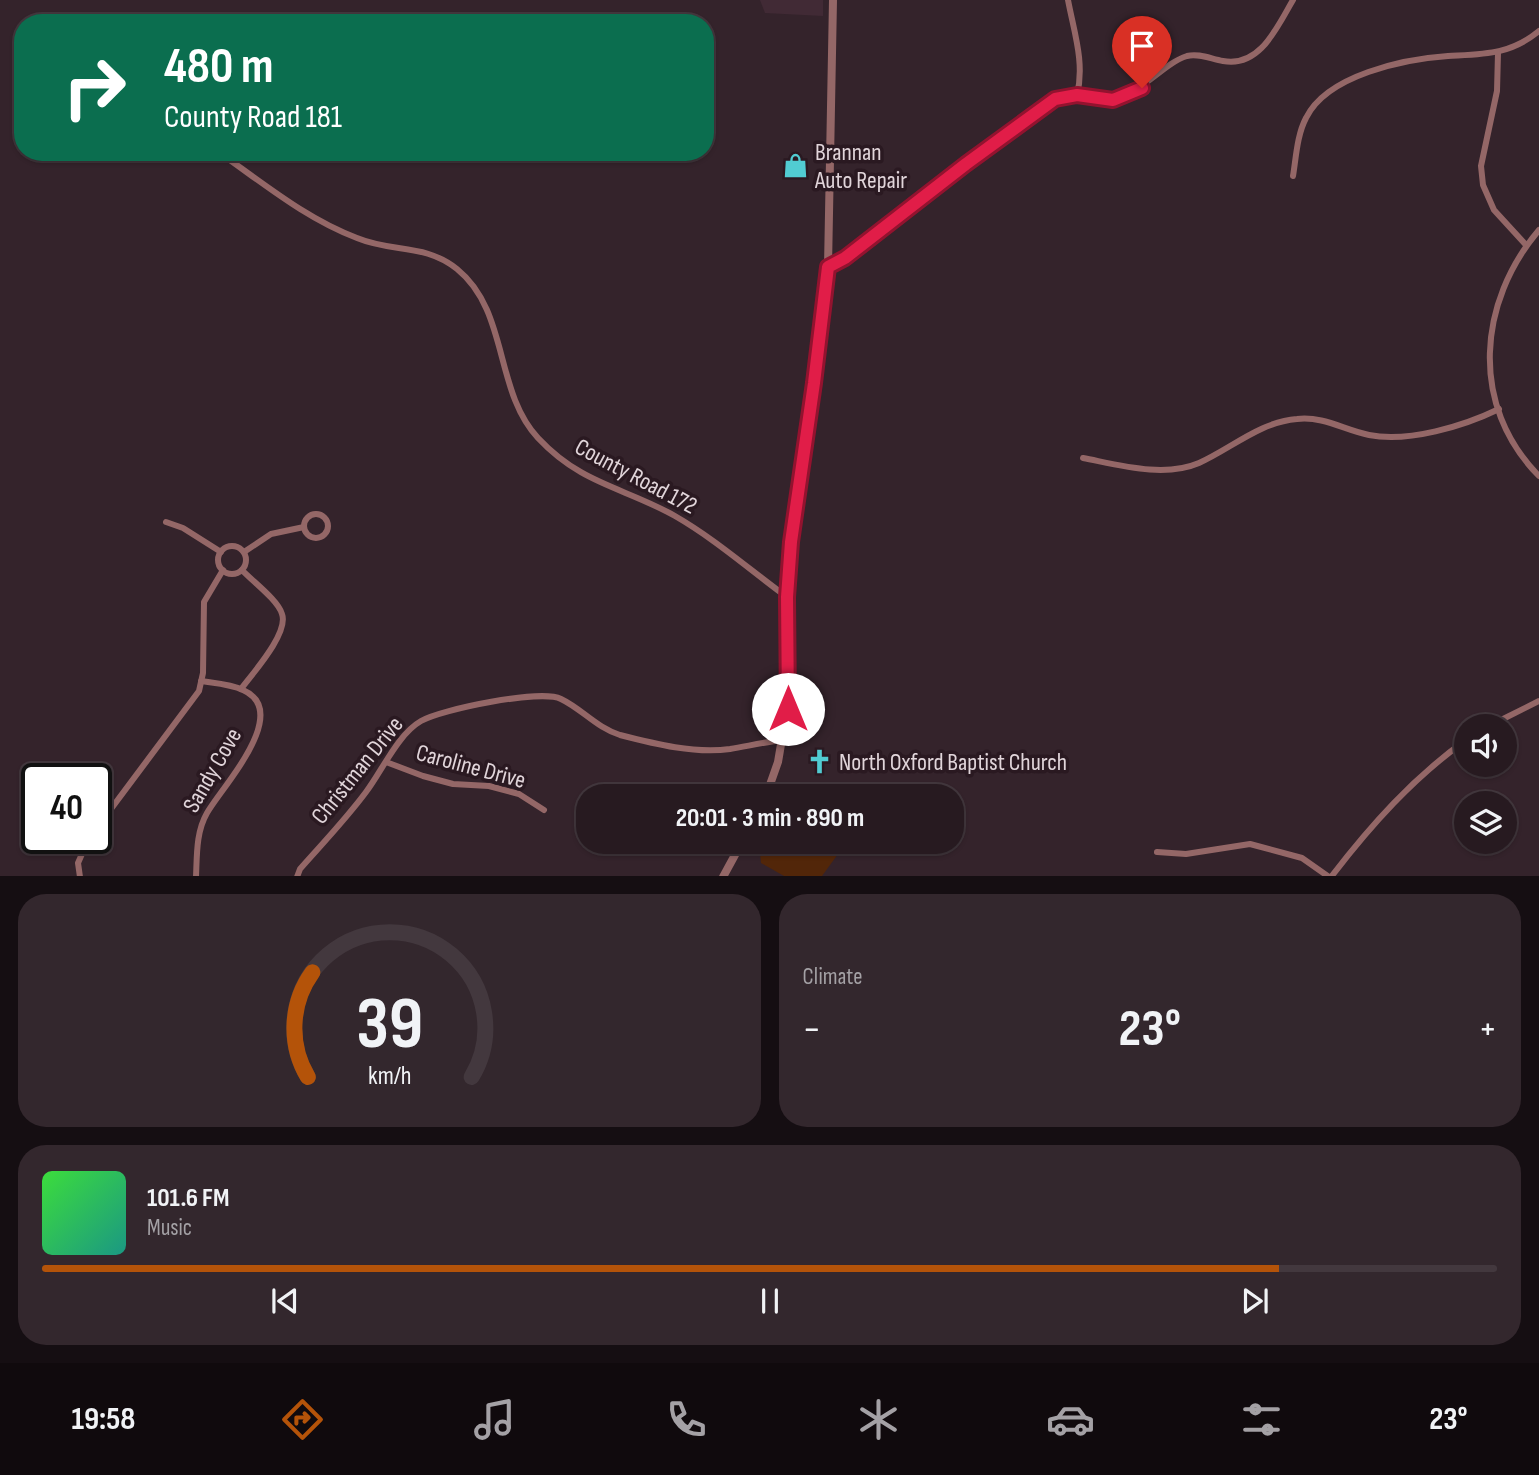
<!DOCTYPE html>
<meta charset="utf-8">
<style>
:root{--surface:#271a20;--page:#33272d;--text:#f1f3f6;--muted:#a4a1a5;--line:#43383e;--accent:#b45309}
body{margin:0;font-family:"Sofia Sans Condensed",sans-serif;background:var(--page);color:var(--text);height:100vh;display:flex;flex-direction:column;font-size:26px;white-space:nowrap}
*{box-sizing:border-box;margin:0}
p{font-size:23px;color:var(--muted)}
.icon{flex:none;width:38px;height:38px;fill:none;stroke:currentColor;stroke-width:2;stroke-linecap:round;stroke-linejoin:round}
.map{position:relative;height:876px;overflow:hidden}
.drawer{display:flex;flex-direction:column;gap:18px;padding:18px;background:#150e12;flex:1}
.drawer>*{flex:none}
.hud{position:absolute;left:14px;top:14px;width:700px;height:147px;border-radius:28px;box-shadow:0 2px 5px #0004,0 0 0 2px var(--line);background:#0b6e4f;color:#fff;overflow:hidden}
.tools{position:absolute;left:1454px;top:714px;display:grid;gap:14px}
.tools a{display:grid;place-items:center;width:63px;height:63px;border-radius:50%;background:var(--surface);box-shadow:0 2px 5px #0004,0 0 0 2px var(--line);font-size:35px}
.speed{position:absolute;left:21px;top:763px;display:flex;gap:14px;font-size:35px;font-weight:700;text-align:center}
.speed>*{display:grid;place-content:center;width:91px;height:91px;border-radius:50%;background:var(--surface);box-shadow:0 2px 5px #0004,0 0 0 2px var(--line);line-height:1}
.speed .limit{border:4px solid #111;border-radius:10px;background:#fff;color:#111}
.pin{position:absolute;display:grid;place-items:center;width:60px;height:60px;color:#fff;margin:-72px -30px;border-radius:50% 50% 50% 0;rotate:-45deg;box-shadow:0 0 7px #0007}
.pin .icon{rotate:45deg}
.me{position:absolute;width:77px;margin:-38px;rotate:0deg;stroke-linejoin:round;filter:drop-shadow(0 0 5px #0008)}
.turn{display:flex;align-items:center;gap:24px;height:147px;padding:0 35px;font-size:32px}
.turn .icon{width:91px;height:91px;stroke-width:2.5}
.turn b{display:block;font-size:49px;line-height:60px}
.big{font-size:52px;font-weight:700;line-height:1.1}
.drawer .tile{flex:1;display:flex;flex-direction:column;justify-content:center;gap:10px;min-width:0;padding:0 24px;border-radius:28px;background:var(--page)}
.drawer .dial{align-items:center;gap:0}
.dial svg{height:182px;overflow:visible;fill:none;stroke:var(--line);stroke-width:7;stroke-linecap:round;text-anchor:middle}
.dial text{fill:var(--text);stroke:none}
.song{display:flex;align-items:center;gap:21px}
.cover{width:84px;height:84px;border-radius:10px;background:linear-gradient(135deg,hsl(120 70% 55%),hsl(170 70% 35%))}
.played{height:7px;border-radius:4px;background:linear-gradient(90deg,var(--accent) 85%,var(--line) 85%)}
.keys{display:flex;justify-content:space-around;direction:ltr}
.heat{display:flex;justify-content:space-between;align-items:center;font-size:38px;direction:ltr}
.drawer .tiles{flex:1;display:grid;gap:18px;grid-template-columns:1fr 1fr}
.tile:last-child{grid-column:span 2}
.trip{position:absolute;left:576px;top:784px;width:388px;height:70px;border-radius:28px;background:var(--surface);box-shadow:0 2px 5px #0004,0 0 0 2px var(--line);font-weight:700;line-height:70px;text-align:center}
.tabs{display:flex;height:112px;justify-content:space-around;align-items:center;background:#100a0d;color:var(--muted)}
.tabs .icon{width:49px;height:49px}
.tabs .current{color:var(--accent)}
.tabs b{font-size:32px;color:var(--text)}
.map>svg:first-child{display:block}
.built{fill:#412a35}
.green{fill:#522609}
.lines{fill:none;stroke-linecap:round;stroke-linejoin:round}
.minor{stroke:#946767;stroke-width:6}
.tertiary{stroke:#946767;stroke-width:8}
.route-casing{stroke:#92132f;stroke-width:18}
.route{stroke:#e11d48;stroke-width:12}
.labels{text-anchor:middle;stroke-width:7;stroke-linejoin:round;paint-order:stroke}
.poi-label{font-size:24px;fill:#e1d5da;stroke:#2a1921;text-anchor:start}
.street-label{font-size:24px;fill:#e1d5da;stroke:#2a1921}
</style>
<div class="map">
<svg width="1539" height="877" viewBox="0 0 1539 877">
<rect width="100%" height="100%" fill="#34232b"/>
<path class="built" d="M760,0H823V16L765,13Z"/>
<path class="green" d="M767,842H845L846,843L822,876H784L761,863L760,853Z"/>
<g class="lines">
<g class="minor">
<path d="M1068,0C1074,32 1085,63 1077,95"/>
<path d="M1498,53L1497,91L1481,166L1483,185L1494,210L1526,245"/>
<path d="M129,152L144,156L164,152"/>
<path d="M214,152L227,158C268,187 309,220 357,238C393,253 424,243 457,269C509,311 494,391 538,438C582,485 624,487 675,516C715,539 750,570 787,597"/>
<path d="M1293,176C1296,158 1297,135 1306,118C1327,75 1404,59 1448,56C1483,54 1510,55 1539,31"/>
<path d="M1539,230C1478,302 1469,405 1539,476"/>
<path d="M828,267L845,258C897,219 948,178 1001,139C1018,126 1037,108 1057,99C1079,88 1102,105 1124,96C1147,87 1165,63 1187,56C1199,53 1211,59 1223,61C1260,68 1277,27 1293,0"/>
<path d="M1083,458C1119,465 1164,478 1199,463C1232,448 1260,422 1297,419C1324,416 1344,430 1369,435C1408,443 1464,426 1499,409"/>
<circle cx="316" cy="526" r="12"/>
<path d="M166,522L183,528L221,552"/>
<circle cx="232" cy="560" r="14"/>
<path d="M244,552L271,534L304,527"/>
<path d="M241,689C253,673 289,633 282,614C278,600 252,581 242,570"/>
<path d="M1489,726L1539,701"/>
<path d="M386,762L423,776L453,784L489,786L519,794L544,810"/>
<path d="M96,829L199,691L203,673L204,602L223,570"/>
<path d="M1157,852L1186,854L1250,844L1302,858L1329,877"/>
<path d="M80,877L78,863L89,838"/>
<path d="M196,877C197,855 196,832 207,813C221,788 293,712 243,690C231,684 214,683 201,681"/>
<path d="M297,877L300,869C322,844 346,819 366,792C382,771 398,734 421,721C442,709 541,689 561,699C582,709 597,728 620,735C655,744 695,754 730,749C748,746 765,742 783,740"/>
<path d="M1331,877C1371,825 1413,778 1466,740"/>
</g>
<g class="tertiary">
<path d="M766,796L778,762L787,709V597L791,542L814,383L828,267L833,0"/>
<path d="M723,877L742,842"/>
</g>
</g>
<g class="lines">
<defs>
<path id="route" d="M788,709L787,597L791,542L814,383L828,267L845,258L966,164L1055,99L1077,95L1113,100L1142,88"/>
</defs>
<use href="#route" class="route-casing"/>
<use href="#route" class="route"/>
</g>
<defs>
<symbol id="shop-bare" viewBox="-9 -9 18 18"><path d="M-5-2.5h2.3a2.7 3.5 0 0 1 5.4 0H5L5.5 6h-11ZM-1.5-2.5h3a1.5 2.3 0 0 0-3 0Z" fill="#51ccd2" stroke="#2a1921" stroke-width="2.5" paint-order="stroke"/></symbol>
<symbol id="church-bare" viewBox="-9 -9 18 18"><path d="M-1.2-6h2.4v3.5h3.3v2.4h-3.3V6h-2.4V-.1h-3.3v-2.4h3.3Z" fill="#51ccd2" stroke="#2a1921" stroke-width="2.5" paint-order="stroke"/></symbol>
</defs>
<g fill-rule="evenodd">
<use href="#shop-bare" x="778" y="148" width="35" height="35"/>
<use href="#church-bare" x="802" y="744" width="35" height="35"/>
</g>
<g class="labels">
<g class="poi-label">
<text x="815" y="160">Brannan<tspan x="815" dy="28">Auto Repair</tspan></text>
<text x="839" y="770">North Oxford Baptist Church</text>
</g>
<g class="street-label">
<text transform="translate(636 476) rotate(28)" y="8">County Road 172</text>
<text transform="translate(471 766) rotate(15)" y="8">Caroline Drive</text>
<text transform="translate(212 770) rotate(-60)" y="8">Sandy Cove</text>
<text transform="translate(357 770) rotate(-51)" y="8">Christman Drive</text>
</g>
</g>
</svg>
<div class="tools">
<a><svg class="icon" aria-label="sound" viewBox="0 0 24 24"><path d="M4 9h4l5-4v14l-5-4H4zM17 9q2 3 0 6"/></svg></a>
<a><svg class="icon" aria-label="layers" viewBox="0 0 24 24"><path d="M12 4l9 5-9 5-9-5zM3 14l9 5 9-5"/></svg></a>
</div>
<div class="speed"><div class="limit">40</div></div>
<div class="pin" style="left:1142px;top:88px;background:#d93025"><svg class="icon" aria-label="arrive" viewBox="0 0 24 24"><path d="M6 21V4h12l-3 4 3 4H6"/></svg></div>
<svg class="me" style="left:788px;top:709px" viewBox="-20 -20 40 40"><circle r="19" fill="#fff"/><path d="M0-13L10 11 0 6-10 11z" fill="#e11d48"/></svg>
<div class="trip">20:01 · 3 min · 890 m</div>
<div class="hud">
<div class="turn"><svg class="icon" aria-label="right" viewBox="0 0 24 24"><path d="M7 20v-9h11M14 6l5 5-5 5"/></svg><div><b>480 m</b>County Road 181</div></div>
</div>
</div>
<section class="drawer">
<div class="tiles">
<div class="tile dial"><svg viewBox="0 0 100 80">
<path d="M14 69A42 42 0 1 1 86 69"/>
<path d="M14 69A42 42 0 0 1 16 23" stroke="#b45309"/>
<text x="50" y="56" font-size="32" font-weight="700">39</text>
<text x="50" y="72" font-size="11">km/h</text>
</svg></div>
<div class="tile"><p>Climate</p>
<div class="heat"><a>−</a><b class="big">23°</b><a>+</a></div>
</div>
<div class="tile">
<div class="song"><i class="cover"></i><div><b>101.6 FM</b><p>Music</p></div></div>
<div class="played"></div>
<div class="keys"><svg class="icon" aria-label="previous" viewBox="0 0 24 24"><path d="M18 5L8 12l10 7zM5 5v14"/></svg><svg class="icon" aria-label="pause" viewBox="0 0 24 24"><path d="M8 5v14M16 5v14"/></svg><svg class="icon" aria-label="next" viewBox="0 0 24 24"><path d="M6 5l10 7-10 7zM19 5v14"/></svg></div>
</div>
</div>
</section>
<nav class="tabs">
<b>19:58</b>
<svg class="icon current" aria-label="directions" viewBox="0 0 24 24"><path d="M12 3l9 9-9 9-9-9zM9 14v-3h6M13 9l2 2-2 2"/></svg>
<svg class="icon" aria-label="music" viewBox="0 0 24 24"><path d="M9 18V5l10-2v13"/><circle cx="6" cy="18" r="3"/><circle cx="16" cy="16" r="3"/></svg>
<svg class="icon" aria-label="phone" viewBox="0 0 24 24"><path d="M5 4h4l2 5-3 2q2 4 5 5l2-3 5 2v4C11 20 4 13 5 4z"/></svg>
<svg class="icon" aria-label="climate" viewBox="0 0 24 24"><path d="M12 3v18M4 7l16 10M4 17L20 7"/></svg>
<svg class="icon" aria-label="car" viewBox="0 0 24 24"><path d="M5 17H2v-5l4-1 3-4h7l3 4 3 1v5h-3M9 17h6M6 11h13"/><circle cx="7" cy="17" r="2"/><circle cx="17" cy="17" r="2"/></svg>
<svg class="icon" aria-label="filters" viewBox="0 0 24 24"><path d="M4 7h16M4 17h16"/><circle cx="9" cy="7" r="2"/><circle cx="15" cy="17" r="2"/></svg>
<b>23°</b>
</nav>
